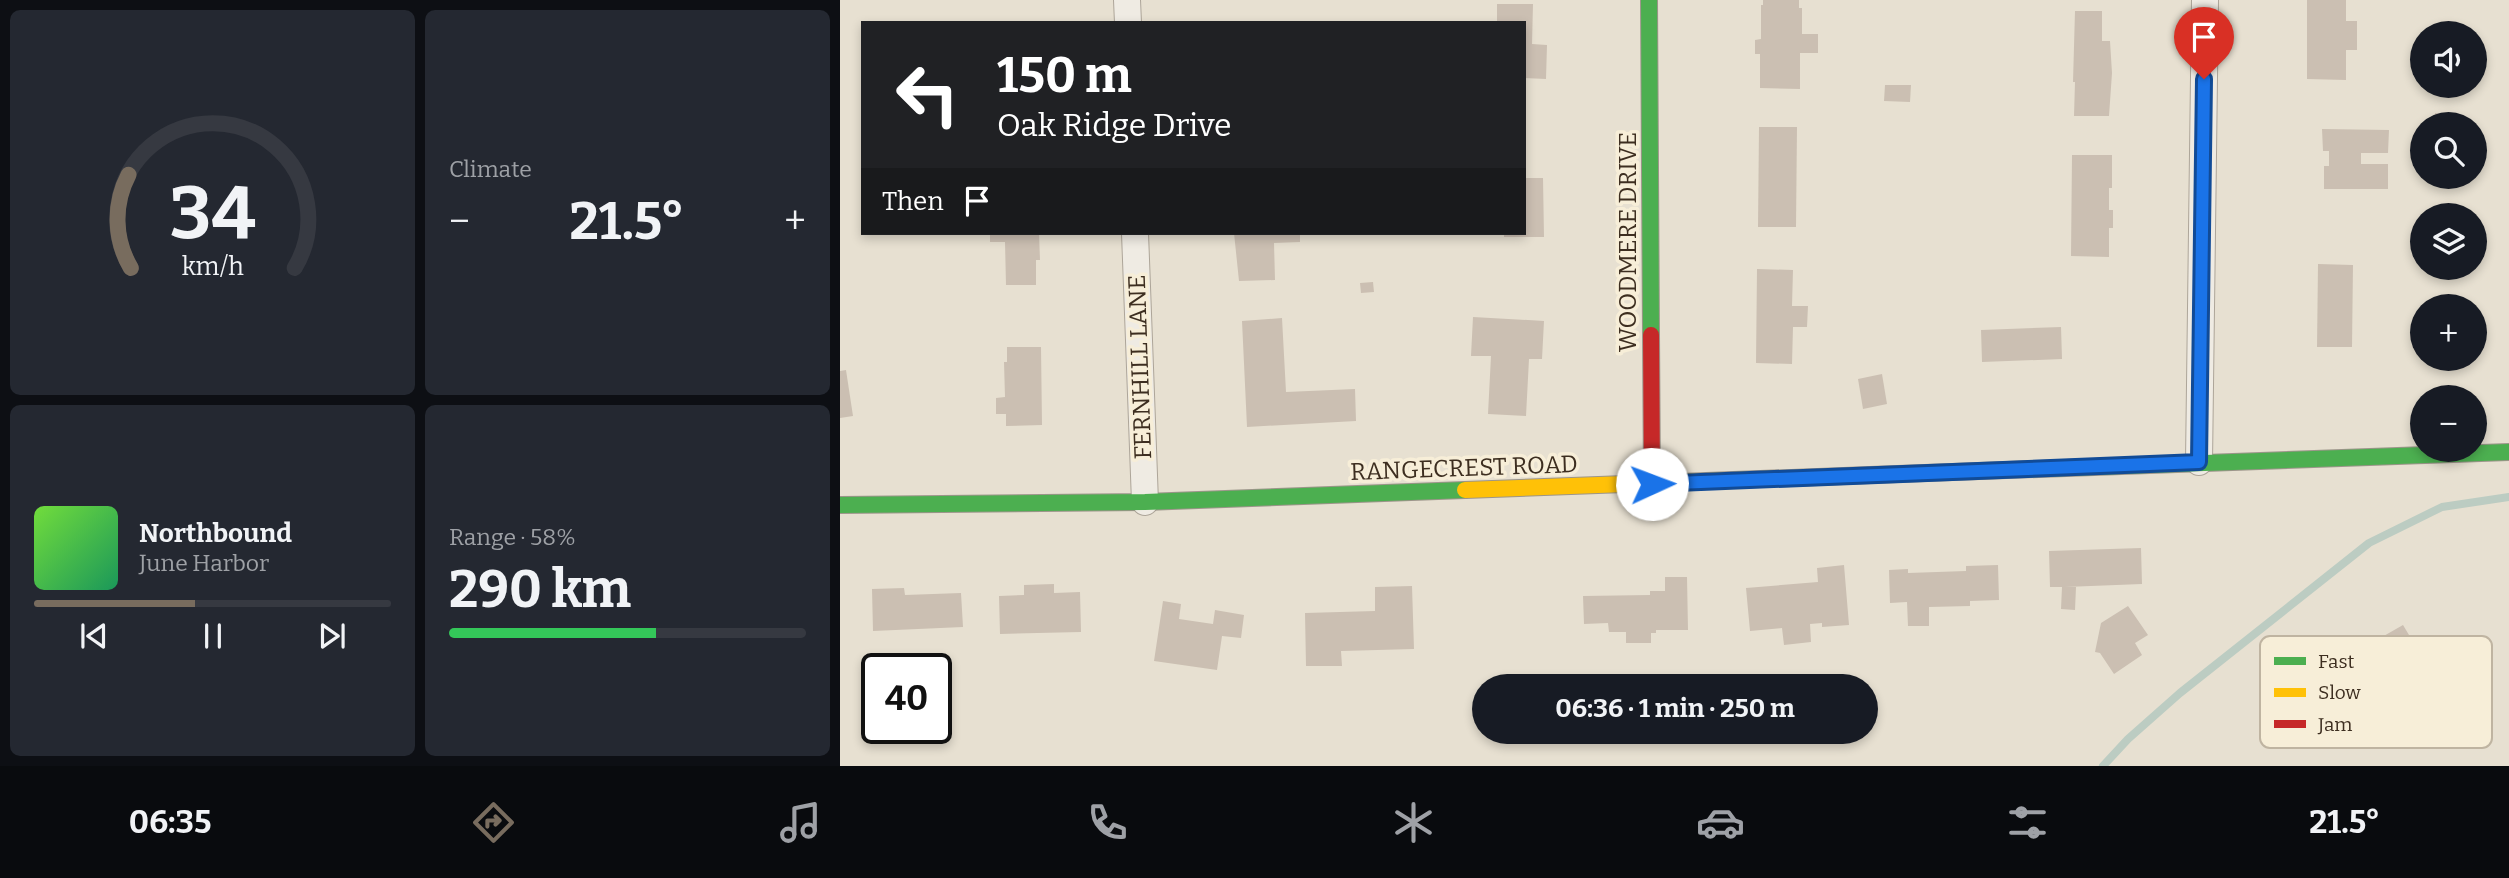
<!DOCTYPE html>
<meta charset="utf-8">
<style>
:root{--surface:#171b24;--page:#242831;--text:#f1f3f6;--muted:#9ea1a6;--line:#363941;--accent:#786c5e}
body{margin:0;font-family:Bitter,serif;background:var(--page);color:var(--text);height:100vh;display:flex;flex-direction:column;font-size:26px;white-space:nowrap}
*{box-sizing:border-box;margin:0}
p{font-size:23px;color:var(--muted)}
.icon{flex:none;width:38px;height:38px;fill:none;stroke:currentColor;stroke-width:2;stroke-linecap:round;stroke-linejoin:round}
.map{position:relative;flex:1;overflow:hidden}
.drawer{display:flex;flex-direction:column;gap:10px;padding:10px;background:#0d0f14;width:840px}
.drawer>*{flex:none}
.guide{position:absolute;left:21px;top:21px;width:665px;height:214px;border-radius:0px;box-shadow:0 4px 10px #0003;background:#202124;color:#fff;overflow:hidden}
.tools{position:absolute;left:1570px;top:21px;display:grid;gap:14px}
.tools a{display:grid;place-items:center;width:77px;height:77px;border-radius:50%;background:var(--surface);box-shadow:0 4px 10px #0003;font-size:35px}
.speed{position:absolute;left:21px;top:653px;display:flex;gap:14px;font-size:35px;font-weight:700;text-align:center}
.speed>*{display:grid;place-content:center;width:91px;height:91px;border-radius:50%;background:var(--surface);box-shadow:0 4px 10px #0003;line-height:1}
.speed .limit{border:4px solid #111;border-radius:10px;background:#fff;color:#111}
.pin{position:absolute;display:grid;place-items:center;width:60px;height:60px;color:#fff;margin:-72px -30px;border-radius:50% 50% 50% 0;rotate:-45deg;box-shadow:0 0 7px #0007}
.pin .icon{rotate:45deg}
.me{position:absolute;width:77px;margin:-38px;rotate:88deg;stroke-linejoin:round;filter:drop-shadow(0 0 5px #0008)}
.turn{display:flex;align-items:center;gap:24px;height:147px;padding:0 21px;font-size:32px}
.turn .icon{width:91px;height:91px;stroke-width:2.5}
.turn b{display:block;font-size:49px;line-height:60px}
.then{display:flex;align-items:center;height:66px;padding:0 21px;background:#0003;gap:14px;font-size:26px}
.big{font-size:52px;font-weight:700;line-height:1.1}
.drawer .card{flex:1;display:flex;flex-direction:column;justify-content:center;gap:10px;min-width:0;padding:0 24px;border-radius:10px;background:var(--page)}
.drawer .dial{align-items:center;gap:0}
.dial svg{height:182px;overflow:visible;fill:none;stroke:var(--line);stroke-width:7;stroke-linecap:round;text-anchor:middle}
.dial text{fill:var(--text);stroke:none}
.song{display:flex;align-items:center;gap:21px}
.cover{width:84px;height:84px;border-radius:10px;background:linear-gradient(135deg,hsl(100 70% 55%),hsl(150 70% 35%))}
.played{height:7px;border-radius:4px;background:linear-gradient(90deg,var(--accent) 45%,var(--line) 45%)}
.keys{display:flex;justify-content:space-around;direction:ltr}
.heat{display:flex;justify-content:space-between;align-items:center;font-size:38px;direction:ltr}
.charge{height:10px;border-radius:5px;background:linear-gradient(90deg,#34c759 58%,var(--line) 0)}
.drawer .tiles{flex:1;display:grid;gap:10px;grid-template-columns:repeat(2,1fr)}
.trip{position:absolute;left:632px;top:674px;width:406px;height:70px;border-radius:35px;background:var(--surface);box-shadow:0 4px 10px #0003;font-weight:700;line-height:70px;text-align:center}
.dock{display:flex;height:112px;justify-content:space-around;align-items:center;background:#090b0e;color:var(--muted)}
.dock .icon{width:49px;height:49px}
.dock .on{color:var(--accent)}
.dock b{font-size:32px;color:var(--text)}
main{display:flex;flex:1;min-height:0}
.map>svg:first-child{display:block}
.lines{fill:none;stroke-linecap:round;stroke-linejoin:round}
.stream{stroke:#bcccc2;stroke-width:8}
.building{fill:#cbbfb2}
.street-casing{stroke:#ada599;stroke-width:28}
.fast-casing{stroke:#9c958a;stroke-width:18}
.slow-casing{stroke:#9c958a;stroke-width:18}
.jam-casing{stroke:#9c958a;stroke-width:18}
.street{stroke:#efebe3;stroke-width:26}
.fast{stroke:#4caf50;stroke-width:16}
.slow{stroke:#ffc107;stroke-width:16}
.jam{stroke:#c62828;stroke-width:16}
.route-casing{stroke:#114b97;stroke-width:18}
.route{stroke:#1a73e8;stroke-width:12}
.labels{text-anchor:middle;stroke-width:7;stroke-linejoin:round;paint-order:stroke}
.street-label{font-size:24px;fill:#3d2e20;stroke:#f7eed8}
.key{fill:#f7eed8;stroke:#bfb4a1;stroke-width:2}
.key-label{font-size:19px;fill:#3d2e20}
</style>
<main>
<section class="drawer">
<div class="tiles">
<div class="card dial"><svg viewBox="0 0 100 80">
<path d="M14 69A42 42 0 1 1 86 69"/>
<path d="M14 69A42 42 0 0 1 13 28" stroke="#786c5e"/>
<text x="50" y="56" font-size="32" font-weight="700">34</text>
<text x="50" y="72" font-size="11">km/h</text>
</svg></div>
<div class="card"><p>Climate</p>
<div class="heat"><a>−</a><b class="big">21.5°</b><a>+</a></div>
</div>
<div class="card">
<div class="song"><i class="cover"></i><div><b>Northbound</b><p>June Harbor</p></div></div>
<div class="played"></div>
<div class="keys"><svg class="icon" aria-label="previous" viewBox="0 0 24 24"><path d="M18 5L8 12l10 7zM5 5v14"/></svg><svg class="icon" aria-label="pause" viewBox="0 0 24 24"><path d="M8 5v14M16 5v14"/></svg><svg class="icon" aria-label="next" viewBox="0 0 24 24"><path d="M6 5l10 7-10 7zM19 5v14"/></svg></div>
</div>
<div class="card"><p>Range · 58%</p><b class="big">290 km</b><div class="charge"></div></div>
</div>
</section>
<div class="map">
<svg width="1669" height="766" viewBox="0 0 1669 766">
<rect width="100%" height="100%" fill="#e7e0d1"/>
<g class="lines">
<path class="stream" d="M1263,766L1288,739L1340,693L1529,543L1602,507L1669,497"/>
</g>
<g class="building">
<path d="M923,0H959V8H962V34H978V53H960V89L920,88V54H915V40L921,39V5H923Z"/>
<path d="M1467,0H1506V21H1517V50H1506V80L1467,79Z"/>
<path d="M657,4H693L692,44L707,45L706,79L684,78V23H657Z"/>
<path d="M1235,11H1262V41H1270L1272,73L1269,116H1234L1235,82H1233Z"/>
<path d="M1045,85H1071L1070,102L1044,101Z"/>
<path d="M1595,113L1616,114L1615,124H1595Z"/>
<path d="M919,127H957L956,227H918Z"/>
<path d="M1482,129L1549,130L1548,153H1521V164H1548V189H1484V166H1489V151H1483Z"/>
<path d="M1232,155H1272V188H1269V210H1273V228H1269V257L1231,256Z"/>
<path d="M684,178H703L704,237H664V233H684Z"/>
<path d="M150,233H199L200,260H196V285H166L165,242H150Z"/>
<path d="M394,233H460V242L434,243L435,280L399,281Z"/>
<path d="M1478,264L1513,265L1512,347H1477Z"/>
<path d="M917,269L953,270L952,306H968L967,327H953L952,364L916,363Z"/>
<path d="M533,282L534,292L521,293L520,283Z"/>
<path d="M633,317L704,321L702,359H689L686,416L648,414L651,356H631Z"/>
<path d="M442,318L446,392L515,389L516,421L407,427L402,321Z"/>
<path d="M1221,327L1222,359L1142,362L1141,330Z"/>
<path d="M167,347H201L202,425L166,426V414H156V398L165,397L164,362H167Z"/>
<path d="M6,370L13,416L0,418V371Z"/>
<path d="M1042,374L1047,404L1023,409L1018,379Z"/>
<path d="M1301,548L1302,584L1225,587H1236L1235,610L1221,609L1222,587H1210L1209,551Z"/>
<path d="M1004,565L1009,625L982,627V623L970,624L971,642L944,645L942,628L910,631L906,588L978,582L977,568Z"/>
<path d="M1158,565L1159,600L1130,601V606L1089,607V626H1068L1067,602L1050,603L1049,570L1068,569V573L1126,571V566Z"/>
<path d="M825,577H847L848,630H816V633H811V643H786V632H769L768,623L744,624L743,596L810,595V591H825Z"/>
<path d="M214,584V593L240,592L241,632L160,634L159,596L184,595V585Z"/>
<path d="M572,586L574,649L501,651L502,666H466L465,613L535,611V587Z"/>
<path d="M64,588L65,595L121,593L123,627L33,631L32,589Z"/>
<path d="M323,601L341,604L339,619L373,624L375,610L404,615L401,638L382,636L377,670L314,661Z"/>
<path d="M1288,606L1308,635L1295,643L1302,655L1274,674L1260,653L1255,652L1261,623Z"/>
<path d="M1563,625L1581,655L1524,688L1510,664L1525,655L1521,649Z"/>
</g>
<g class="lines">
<defs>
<g id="street">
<path d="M287,0L288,23"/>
<path d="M295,233L305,502"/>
<path d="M1359,462L1365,0"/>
</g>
<g id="fast">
<path d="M809,0L811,335"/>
<path d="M1030,475L1669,452"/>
<path d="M0,505L305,502L625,490"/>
</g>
<path id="slow" d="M625,490L1030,475"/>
<path id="jam" d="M811,335L812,484"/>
</defs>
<use href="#street" class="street-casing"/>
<use href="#fast" class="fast-casing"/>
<use href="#slow" class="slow-casing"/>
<use href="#jam" class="jam-casing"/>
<use href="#street" class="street"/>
<use href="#fast" class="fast"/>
<use href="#slow" class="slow"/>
<use href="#jam" class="jam"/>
</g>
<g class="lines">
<defs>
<path id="route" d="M812,484L1359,462L1364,79"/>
</defs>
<use href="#route" class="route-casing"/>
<use href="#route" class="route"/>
</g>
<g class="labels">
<g class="street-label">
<text transform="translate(788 242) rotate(-90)" y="8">WOODMERE DRIVE</text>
<text transform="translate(300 367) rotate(-92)" y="8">FERNHILL LANE</text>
<text transform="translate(624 468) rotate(-2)" y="8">RANGECREST ROAD</text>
</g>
</g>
<rect x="1420" y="636" width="232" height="112" rx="10" class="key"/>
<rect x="1434" y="657" width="32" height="8" fill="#4caf50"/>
<rect x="1434" y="688" width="32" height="9" fill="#ffc107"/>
<rect x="1434" y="720" width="32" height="8" fill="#c62828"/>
<g class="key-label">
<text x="1478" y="668">Fast</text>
<text x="1478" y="699">Slow</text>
<text x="1478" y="731">Jam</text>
</g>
</svg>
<div class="tools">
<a><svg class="icon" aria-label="sound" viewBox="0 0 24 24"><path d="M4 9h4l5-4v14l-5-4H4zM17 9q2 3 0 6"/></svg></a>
<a><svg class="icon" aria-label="search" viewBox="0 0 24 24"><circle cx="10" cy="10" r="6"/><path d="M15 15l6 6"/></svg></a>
<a><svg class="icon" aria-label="layers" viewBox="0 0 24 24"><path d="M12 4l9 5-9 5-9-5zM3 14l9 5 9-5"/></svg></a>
<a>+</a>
<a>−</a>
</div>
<div class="speed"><div class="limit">40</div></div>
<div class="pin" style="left:1364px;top:79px;background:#d93025"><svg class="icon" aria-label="arrive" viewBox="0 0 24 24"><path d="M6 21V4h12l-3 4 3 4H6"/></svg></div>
<svg class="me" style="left:812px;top:484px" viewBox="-20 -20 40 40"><circle r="19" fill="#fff"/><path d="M0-13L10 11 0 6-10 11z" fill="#1a73e8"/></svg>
<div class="trip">06:36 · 1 min · 250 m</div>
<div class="guide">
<div class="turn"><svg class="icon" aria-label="left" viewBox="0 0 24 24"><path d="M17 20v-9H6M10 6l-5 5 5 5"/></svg><div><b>150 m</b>Oak Ridge Drive</div></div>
<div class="then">Then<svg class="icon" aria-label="arrive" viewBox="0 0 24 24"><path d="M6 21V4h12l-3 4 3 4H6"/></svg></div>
</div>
</div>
</main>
<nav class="dock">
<b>06:35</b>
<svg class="icon on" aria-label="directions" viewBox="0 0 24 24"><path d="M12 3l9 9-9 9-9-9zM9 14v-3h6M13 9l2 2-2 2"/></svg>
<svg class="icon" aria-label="music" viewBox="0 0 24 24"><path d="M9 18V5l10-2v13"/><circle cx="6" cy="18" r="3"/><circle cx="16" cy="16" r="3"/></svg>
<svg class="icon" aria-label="phone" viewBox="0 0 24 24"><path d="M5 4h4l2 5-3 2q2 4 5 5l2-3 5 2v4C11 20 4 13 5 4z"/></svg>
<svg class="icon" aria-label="climate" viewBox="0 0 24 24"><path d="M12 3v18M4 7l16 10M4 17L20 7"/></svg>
<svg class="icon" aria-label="car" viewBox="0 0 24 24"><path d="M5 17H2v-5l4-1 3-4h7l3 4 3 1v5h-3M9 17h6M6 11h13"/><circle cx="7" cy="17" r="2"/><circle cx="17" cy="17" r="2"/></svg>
<svg class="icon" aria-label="filters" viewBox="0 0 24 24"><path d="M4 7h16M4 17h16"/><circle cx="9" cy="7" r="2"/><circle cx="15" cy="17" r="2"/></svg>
<b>21.5°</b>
</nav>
